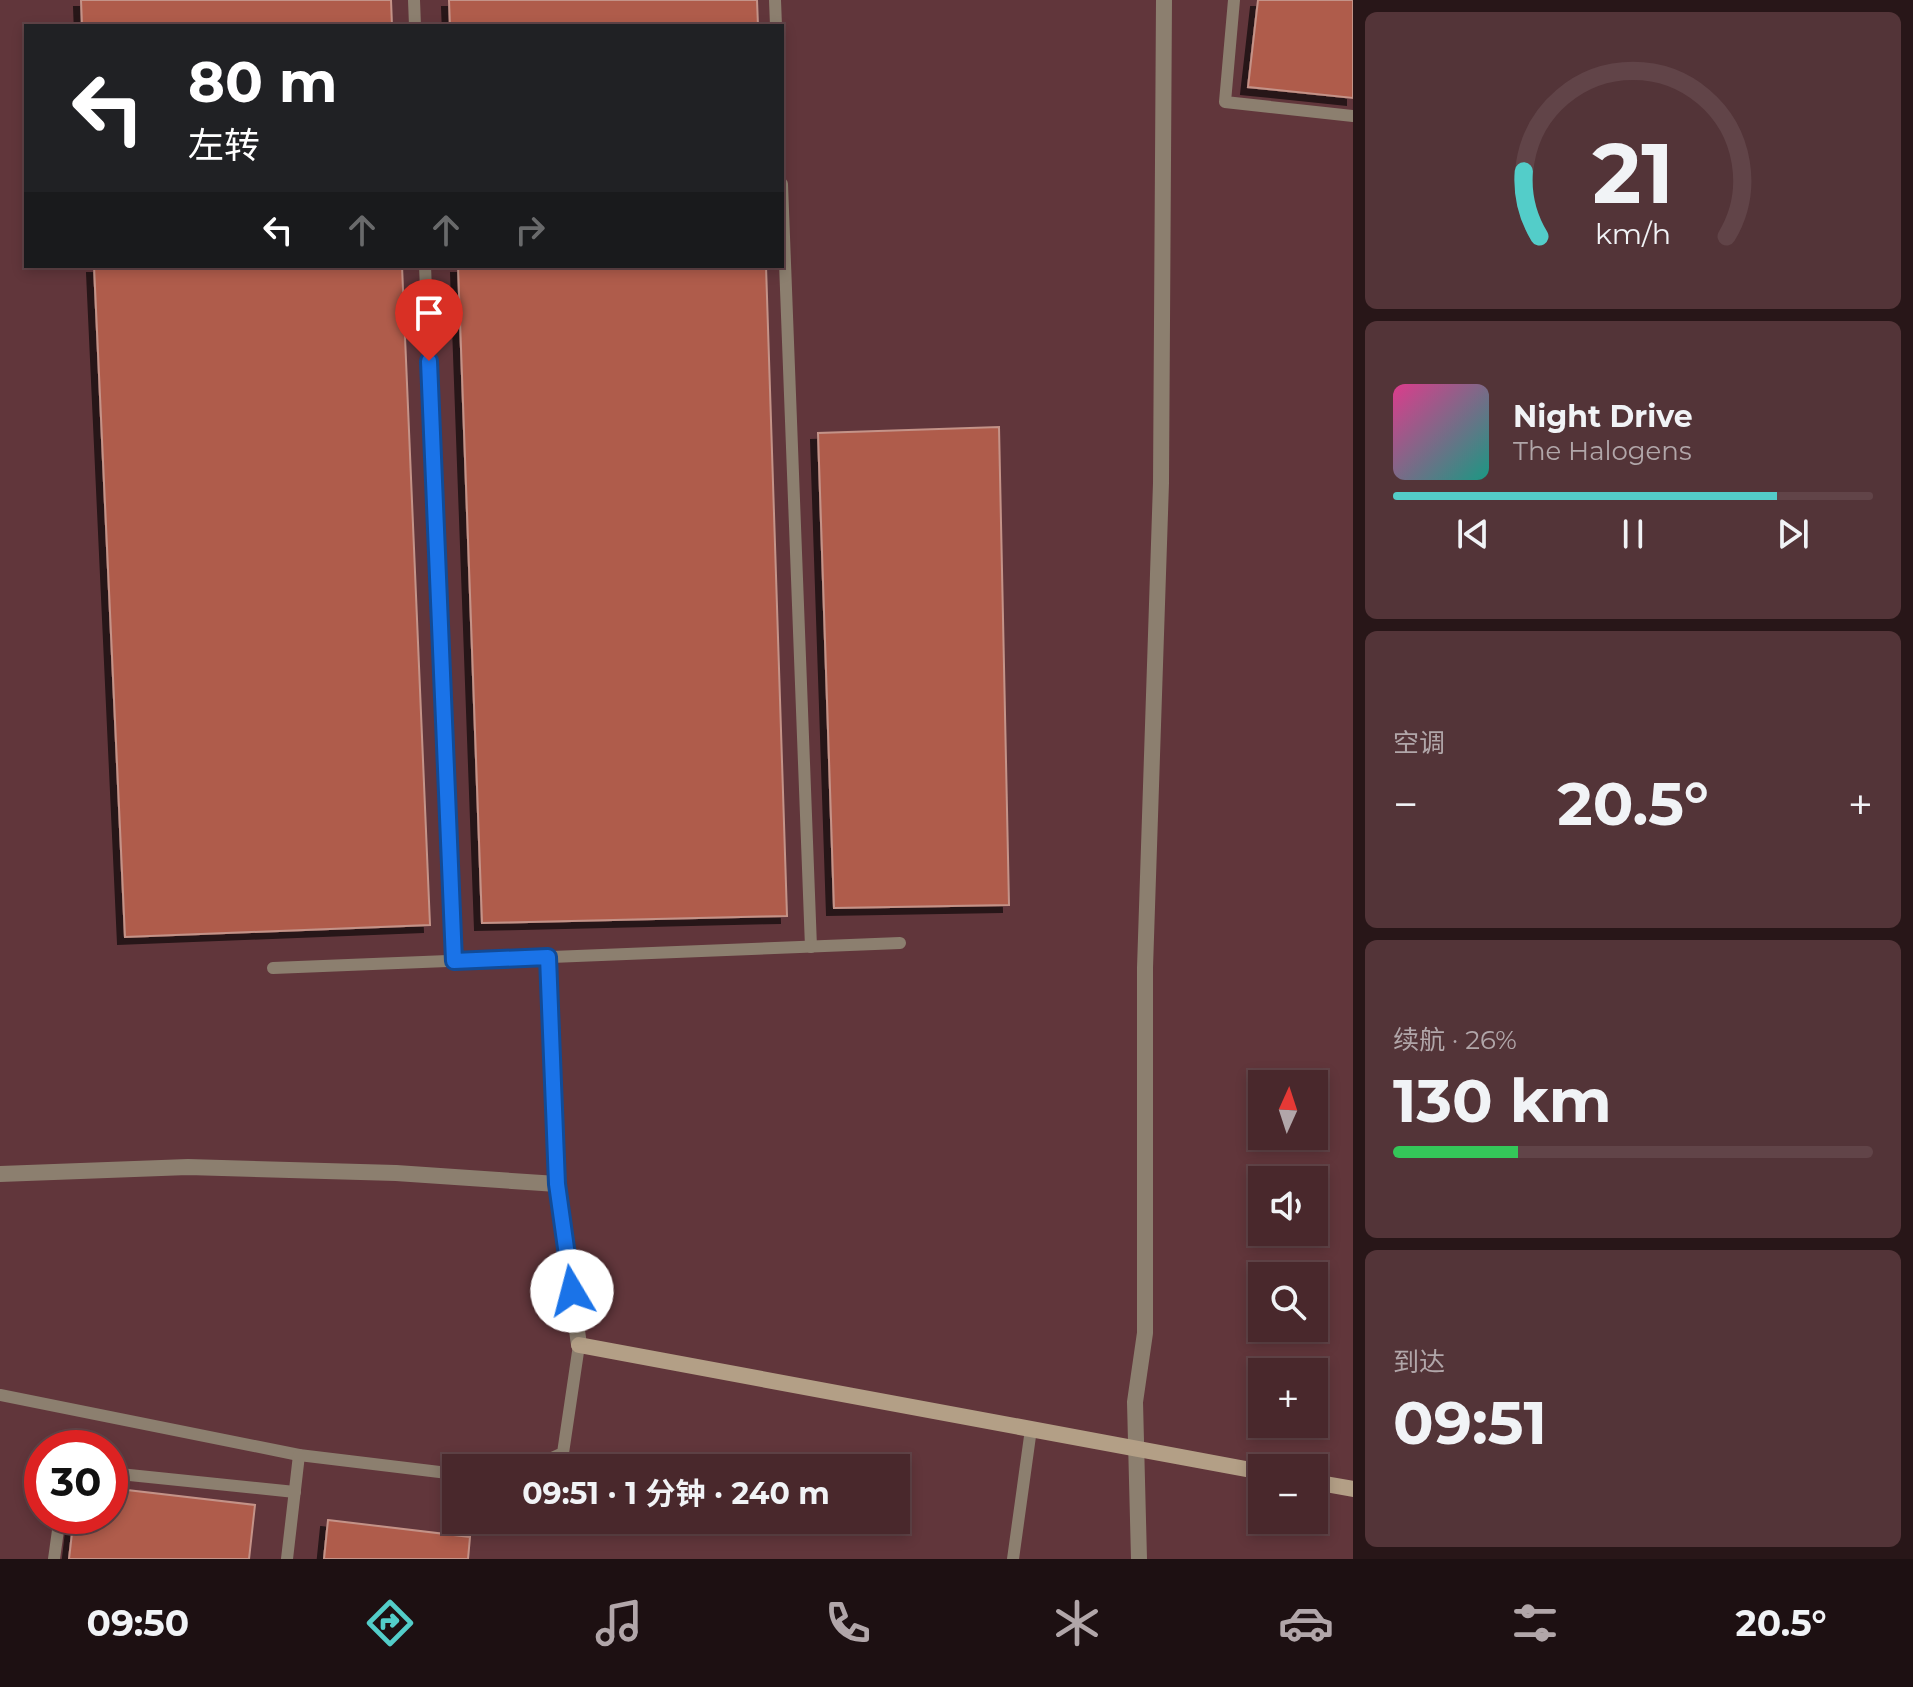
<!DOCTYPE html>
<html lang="zh">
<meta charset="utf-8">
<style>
:root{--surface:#49282c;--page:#533438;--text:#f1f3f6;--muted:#b1a6a9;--line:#614448;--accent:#53cdc9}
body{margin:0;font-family:Montserrat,"Noto Sans SC",sans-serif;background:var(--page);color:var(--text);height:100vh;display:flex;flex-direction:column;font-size:30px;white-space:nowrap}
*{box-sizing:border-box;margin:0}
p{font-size:26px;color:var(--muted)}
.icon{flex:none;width:44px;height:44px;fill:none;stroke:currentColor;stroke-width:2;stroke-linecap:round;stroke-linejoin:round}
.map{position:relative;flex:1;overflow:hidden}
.drawer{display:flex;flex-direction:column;gap:12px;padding:12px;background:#281618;width:560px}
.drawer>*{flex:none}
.hud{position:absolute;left:24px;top:24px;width:760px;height:244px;border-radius:0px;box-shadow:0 4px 12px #0003,0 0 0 2px var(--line);background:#202124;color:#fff;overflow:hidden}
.needle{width:52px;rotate:3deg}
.tools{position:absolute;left:1248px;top:1070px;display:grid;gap:16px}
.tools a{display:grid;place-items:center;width:80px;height:80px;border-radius:0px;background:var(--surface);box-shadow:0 4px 12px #0003,0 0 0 2px var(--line);font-size:40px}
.speed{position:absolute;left:24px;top:1430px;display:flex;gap:16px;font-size:40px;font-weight:700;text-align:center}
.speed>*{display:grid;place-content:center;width:104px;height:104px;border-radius:50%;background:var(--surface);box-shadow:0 4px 12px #0003,0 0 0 2px var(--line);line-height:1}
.speed .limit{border:12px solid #d22;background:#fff;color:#111}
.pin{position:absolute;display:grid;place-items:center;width:68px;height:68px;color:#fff;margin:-82px -34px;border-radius:50% 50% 50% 0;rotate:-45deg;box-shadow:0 0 8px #0007}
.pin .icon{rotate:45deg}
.me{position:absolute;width:88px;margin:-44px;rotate:352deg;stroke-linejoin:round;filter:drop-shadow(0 0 6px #0008)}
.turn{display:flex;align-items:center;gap:28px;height:168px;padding:0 32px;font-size:36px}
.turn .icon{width:104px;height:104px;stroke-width:2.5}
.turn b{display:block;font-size:56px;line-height:68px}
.lanes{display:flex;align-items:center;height:76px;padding:0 32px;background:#0003;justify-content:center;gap:40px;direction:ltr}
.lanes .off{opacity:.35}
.big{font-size:60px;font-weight:700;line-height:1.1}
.drawer .widget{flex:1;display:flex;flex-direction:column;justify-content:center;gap:12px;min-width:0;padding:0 28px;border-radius:12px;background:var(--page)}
.drawer .dial{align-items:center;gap:0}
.dial svg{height:208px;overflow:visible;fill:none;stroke:var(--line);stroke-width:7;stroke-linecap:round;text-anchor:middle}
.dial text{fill:var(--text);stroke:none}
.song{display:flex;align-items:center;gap:24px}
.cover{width:96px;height:96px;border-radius:12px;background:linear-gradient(135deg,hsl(330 70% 55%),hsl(170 70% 35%))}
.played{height:8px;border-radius:4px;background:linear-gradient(90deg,var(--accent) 80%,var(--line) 80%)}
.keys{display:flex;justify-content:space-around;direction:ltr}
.heat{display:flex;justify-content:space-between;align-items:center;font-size:44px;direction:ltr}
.charge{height:12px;border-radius:6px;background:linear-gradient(90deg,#34c759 26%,var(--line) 0)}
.trip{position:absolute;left:442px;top:1454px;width:468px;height:80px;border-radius:0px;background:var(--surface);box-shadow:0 4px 12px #0003,0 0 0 2px var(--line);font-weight:700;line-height:80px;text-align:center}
.dock{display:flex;height:128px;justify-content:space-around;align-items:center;background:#1d1012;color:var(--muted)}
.dock .icon{width:56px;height:56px}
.dock .active{color:var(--accent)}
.dock b{font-size:36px;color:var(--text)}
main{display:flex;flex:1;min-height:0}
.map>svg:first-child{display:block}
.building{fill:#af5c4c;stroke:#c49388;stroke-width:2;filter:url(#shadow)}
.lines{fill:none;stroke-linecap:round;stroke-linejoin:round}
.service{stroke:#8c7f6f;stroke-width:12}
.minor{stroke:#8c7f6f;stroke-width:16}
.secondary{stroke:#b39f86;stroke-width:16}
.route-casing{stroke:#114b97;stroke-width:20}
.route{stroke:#1a73e8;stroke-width:14}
</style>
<main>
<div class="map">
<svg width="1353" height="1559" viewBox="0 0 1353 1559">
<defs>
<filter id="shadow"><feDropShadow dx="-7" dy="7" stdDeviation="0" flood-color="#0009"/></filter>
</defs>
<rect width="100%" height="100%" fill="#61363b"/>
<g class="building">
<path d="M81,0H391L392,26H82Z"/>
<path d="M449,0H757L758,26H450Z"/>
<path d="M1258,0H1353V98L1248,87Z"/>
<path d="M94,266H402L430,925L125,937Z"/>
<path d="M458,266H766L787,916L482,923Z"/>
<path d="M999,427L1009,905L834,908L818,433Z"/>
<path d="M110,1488L255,1505L249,1559H69L74,1516H110Z"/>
<path d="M328,1520L470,1537L468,1559H324Z"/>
</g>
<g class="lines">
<g class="service">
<path d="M414,0L415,26"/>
<path d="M775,0L776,26"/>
<path d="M1234,0L1225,102L1353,116"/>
<path d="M782,184L811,947"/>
<path d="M425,266L454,961"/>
<path d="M548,957L557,1184"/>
<path d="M273,968L900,943"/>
<path d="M0,1395L299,1455"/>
<path d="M530,1468L563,1453L579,1345"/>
<path d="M110,1473L295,1492"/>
<path d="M54,1559L60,1516"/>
<path d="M287,1559L299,1455L456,1474"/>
<path d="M1013,1559L1031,1429"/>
</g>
<g class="minor">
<path d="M0,1174L188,1167L396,1173L557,1184L579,1345"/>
<path d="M1139,1559L1135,1402L1145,1333V968L1161,483L1164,0"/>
</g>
<g class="secondary">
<path d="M579,1345L1262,1472"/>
<path d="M1314,1482L1353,1489"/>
</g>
</g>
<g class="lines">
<defs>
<path id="route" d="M429,361L454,961L548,957L557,1184L572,1291"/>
</defs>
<use href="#route" class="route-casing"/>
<use href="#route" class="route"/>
</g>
</svg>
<div class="tools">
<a><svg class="needle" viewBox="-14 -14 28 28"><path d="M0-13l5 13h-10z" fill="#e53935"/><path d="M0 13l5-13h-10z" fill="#b1a6a9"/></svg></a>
<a><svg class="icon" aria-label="sound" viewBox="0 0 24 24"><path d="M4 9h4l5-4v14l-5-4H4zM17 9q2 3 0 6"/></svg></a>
<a><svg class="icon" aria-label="search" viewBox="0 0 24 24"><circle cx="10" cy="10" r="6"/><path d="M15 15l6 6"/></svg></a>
<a>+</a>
<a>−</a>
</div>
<div class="speed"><div class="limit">30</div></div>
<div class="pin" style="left:429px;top:361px;background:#d93025"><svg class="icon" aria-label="arrive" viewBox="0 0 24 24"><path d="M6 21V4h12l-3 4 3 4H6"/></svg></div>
<svg class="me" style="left:572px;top:1291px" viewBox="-20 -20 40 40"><circle r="19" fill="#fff"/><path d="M0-13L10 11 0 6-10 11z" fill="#1a73e8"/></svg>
<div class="trip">09:51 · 1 分钟 · 240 m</div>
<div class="hud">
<div class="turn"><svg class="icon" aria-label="left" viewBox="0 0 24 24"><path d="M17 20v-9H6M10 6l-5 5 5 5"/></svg><div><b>80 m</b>左转</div></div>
<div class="lanes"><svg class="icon" aria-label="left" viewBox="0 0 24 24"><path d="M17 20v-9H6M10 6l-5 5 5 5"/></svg><svg class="icon off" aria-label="ahead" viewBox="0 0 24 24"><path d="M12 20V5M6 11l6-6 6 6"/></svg><svg class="icon off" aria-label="ahead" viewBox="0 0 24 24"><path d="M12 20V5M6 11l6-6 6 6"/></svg><svg class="icon off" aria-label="right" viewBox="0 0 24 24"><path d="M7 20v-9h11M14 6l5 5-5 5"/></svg></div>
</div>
</div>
<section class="drawer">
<div class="widget dial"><svg viewBox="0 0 100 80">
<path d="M14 69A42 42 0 1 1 86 69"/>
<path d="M14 69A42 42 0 0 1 8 44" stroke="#53cdc9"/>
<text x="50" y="56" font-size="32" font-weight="700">21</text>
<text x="50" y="72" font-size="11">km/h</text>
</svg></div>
<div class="widget">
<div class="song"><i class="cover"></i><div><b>Night Drive</b><p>The Halogens</p></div></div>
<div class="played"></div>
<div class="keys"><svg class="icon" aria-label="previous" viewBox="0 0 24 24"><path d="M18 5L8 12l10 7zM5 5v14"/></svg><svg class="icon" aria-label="pause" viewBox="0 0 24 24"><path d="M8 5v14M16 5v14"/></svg><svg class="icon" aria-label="next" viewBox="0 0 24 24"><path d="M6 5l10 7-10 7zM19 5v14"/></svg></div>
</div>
<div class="widget"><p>空调</p>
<div class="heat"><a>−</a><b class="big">20.5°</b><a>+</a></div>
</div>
<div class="widget"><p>续航 · 26%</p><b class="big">130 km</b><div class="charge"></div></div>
<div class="widget"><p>到达</p><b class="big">09:51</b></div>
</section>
</main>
<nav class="dock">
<b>09:50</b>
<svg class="icon active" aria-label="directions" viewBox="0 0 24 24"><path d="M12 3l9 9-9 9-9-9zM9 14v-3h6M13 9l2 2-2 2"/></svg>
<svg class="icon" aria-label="music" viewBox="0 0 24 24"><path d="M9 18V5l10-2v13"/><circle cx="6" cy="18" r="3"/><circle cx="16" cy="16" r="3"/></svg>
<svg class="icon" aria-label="phone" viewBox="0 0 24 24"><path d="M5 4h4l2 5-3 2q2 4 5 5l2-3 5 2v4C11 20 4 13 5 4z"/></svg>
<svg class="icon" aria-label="climate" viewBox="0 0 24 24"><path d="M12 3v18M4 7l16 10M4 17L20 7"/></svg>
<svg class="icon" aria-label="car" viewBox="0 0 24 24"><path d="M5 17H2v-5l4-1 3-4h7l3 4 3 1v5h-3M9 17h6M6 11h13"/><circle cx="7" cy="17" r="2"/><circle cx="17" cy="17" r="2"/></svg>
<svg class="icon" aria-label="filters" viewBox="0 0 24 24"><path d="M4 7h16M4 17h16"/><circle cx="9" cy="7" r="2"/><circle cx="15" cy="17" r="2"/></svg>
<b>20.5°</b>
</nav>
